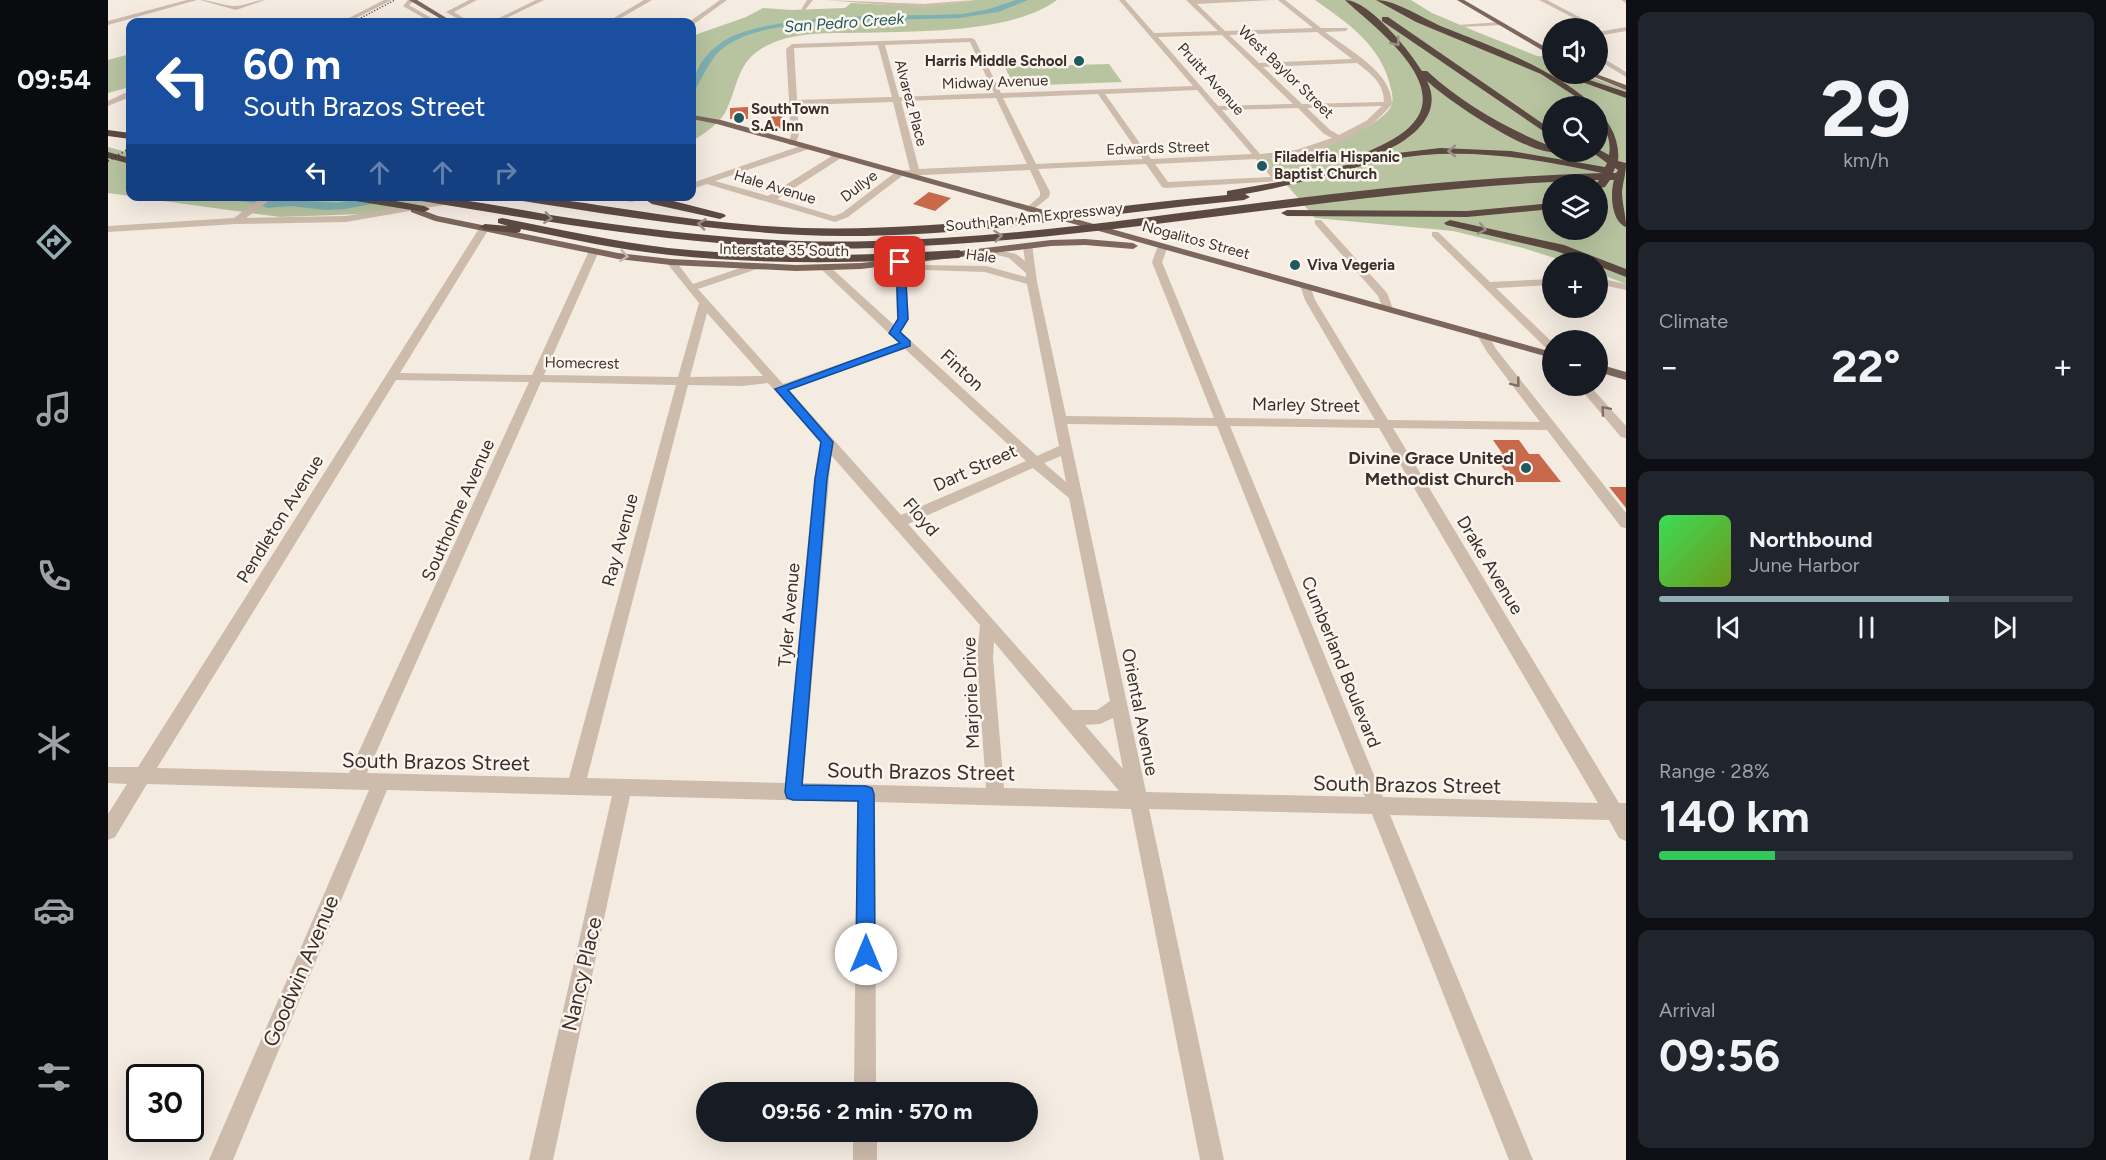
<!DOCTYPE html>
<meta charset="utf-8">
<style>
:root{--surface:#171b24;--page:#20242c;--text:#f1f3f6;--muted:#9ea1a6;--line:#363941;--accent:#92aeb2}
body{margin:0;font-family:Figtree,sans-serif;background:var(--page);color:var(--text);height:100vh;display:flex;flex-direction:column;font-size:22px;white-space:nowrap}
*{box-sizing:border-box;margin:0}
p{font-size:20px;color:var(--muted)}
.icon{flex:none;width:33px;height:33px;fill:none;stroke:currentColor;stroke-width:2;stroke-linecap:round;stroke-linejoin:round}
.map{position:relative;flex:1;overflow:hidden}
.panel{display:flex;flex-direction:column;gap:12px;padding:12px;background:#0d0f14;width:480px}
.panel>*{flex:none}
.top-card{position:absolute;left:18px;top:18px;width:570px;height:183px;border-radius:12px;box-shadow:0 6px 24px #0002;background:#1a4fa0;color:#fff;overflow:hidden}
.tools{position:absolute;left:1434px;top:18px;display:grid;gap:12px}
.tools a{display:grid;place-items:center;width:66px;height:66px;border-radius:50%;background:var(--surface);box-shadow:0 6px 24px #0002;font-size:30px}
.speed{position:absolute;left:18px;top:1064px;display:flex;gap:12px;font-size:30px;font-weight:700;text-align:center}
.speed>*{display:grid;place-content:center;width:78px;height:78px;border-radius:50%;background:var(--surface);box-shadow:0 6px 24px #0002;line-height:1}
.speed .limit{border:3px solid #111;border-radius:9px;background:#fff;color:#111}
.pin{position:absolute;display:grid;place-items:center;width:51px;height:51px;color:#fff;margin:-26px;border-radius:12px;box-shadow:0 3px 9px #0006}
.me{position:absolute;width:66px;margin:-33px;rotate:0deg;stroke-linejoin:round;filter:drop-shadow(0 0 4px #0008)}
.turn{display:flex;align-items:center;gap:21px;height:126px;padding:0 18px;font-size:27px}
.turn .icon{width:78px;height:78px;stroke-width:2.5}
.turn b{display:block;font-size:42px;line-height:51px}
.lanes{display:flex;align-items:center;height:57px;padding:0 18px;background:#0003;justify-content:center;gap:30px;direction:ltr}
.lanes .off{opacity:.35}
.big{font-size:45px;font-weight:700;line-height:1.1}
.panel .widget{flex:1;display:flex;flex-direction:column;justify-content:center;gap:9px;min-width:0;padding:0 21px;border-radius:12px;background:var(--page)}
.panel .dial{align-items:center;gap:0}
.dial b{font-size:78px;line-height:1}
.song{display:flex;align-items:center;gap:18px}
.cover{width:72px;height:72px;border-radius:9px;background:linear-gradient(135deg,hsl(130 70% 55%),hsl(80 70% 35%))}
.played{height:6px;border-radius:3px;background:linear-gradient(90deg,var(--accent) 70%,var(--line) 70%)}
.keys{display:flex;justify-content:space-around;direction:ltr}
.heat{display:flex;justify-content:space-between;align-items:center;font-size:33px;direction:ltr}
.charge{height:9px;border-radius:4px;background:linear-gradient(90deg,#34c759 28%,var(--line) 0)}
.trip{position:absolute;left:588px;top:1082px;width:342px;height:60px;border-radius:30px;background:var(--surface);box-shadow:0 6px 24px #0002;font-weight:700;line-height:60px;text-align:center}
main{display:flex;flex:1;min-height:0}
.dock{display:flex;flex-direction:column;width:108px;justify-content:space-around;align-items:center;background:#090b0e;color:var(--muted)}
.dock .icon{width:42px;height:42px}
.dock .active{color:var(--accent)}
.dock b{font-size:27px;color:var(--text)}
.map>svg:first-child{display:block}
.green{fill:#b8c4a0;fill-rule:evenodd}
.water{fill:#7fb0b2}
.building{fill:#c8694b}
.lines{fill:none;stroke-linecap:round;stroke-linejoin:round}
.minor{fill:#cdbbac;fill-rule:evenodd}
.major{fill:#7d675c;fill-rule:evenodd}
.highway{fill:#5c4a42;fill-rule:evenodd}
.rail-far1{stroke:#3b302b;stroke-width:1.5;stroke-dasharray:1 2;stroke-linecap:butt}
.rail{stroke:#3b302b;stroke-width:2;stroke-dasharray:1 3;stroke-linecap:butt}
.oneway{stroke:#9c8e87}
.oneway2{stroke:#c2b5ac}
.oneway3{stroke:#7d6f65}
.route{fill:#1a73e8;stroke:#114b97;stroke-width:1.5}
.poi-dot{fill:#1f5a5e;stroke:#fbf5ee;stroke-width:2}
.labels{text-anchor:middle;stroke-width:5;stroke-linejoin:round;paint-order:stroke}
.far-poi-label{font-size:15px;font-weight:bold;fill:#3b302b;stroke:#fbf5ee;text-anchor:start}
.far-street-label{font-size:15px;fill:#3b302b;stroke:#fbf5ee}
.far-water-label{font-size:16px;font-style:italic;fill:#1f5a5e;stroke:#fbf5ee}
.street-label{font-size:18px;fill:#3b302b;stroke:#fbf5ee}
.poi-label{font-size:18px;font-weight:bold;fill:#3b302b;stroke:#fbf5ee;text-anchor:end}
.near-street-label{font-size:21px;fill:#3b302b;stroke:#fbf5ee}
</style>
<main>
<nav class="dock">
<b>09:54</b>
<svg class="icon active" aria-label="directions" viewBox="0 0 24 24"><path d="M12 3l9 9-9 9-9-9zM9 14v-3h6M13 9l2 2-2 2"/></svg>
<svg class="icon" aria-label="music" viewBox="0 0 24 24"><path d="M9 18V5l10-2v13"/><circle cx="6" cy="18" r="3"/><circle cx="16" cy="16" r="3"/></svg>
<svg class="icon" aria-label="phone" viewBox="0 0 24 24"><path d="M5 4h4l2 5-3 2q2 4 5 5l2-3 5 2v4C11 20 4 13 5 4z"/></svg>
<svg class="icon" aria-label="climate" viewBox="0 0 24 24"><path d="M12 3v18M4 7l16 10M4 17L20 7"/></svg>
<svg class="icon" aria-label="car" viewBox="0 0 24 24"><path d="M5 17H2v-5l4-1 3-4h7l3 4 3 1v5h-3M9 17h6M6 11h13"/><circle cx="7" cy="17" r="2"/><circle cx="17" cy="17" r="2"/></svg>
<svg class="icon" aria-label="filters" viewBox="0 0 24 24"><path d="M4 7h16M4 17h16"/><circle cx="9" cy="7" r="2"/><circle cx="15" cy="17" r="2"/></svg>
</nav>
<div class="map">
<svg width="1518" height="1160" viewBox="0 0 1518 1160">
<rect width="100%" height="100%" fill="#f4ebe1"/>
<g class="green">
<path d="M867,0H949C902,35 798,31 740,33C714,33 684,33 660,45C629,60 631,84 618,111C612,123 595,135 584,141V36L638,17L655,8L684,10L737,8L743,3L819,7Z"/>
<path d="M1207,0H1303L1324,13L1369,32L1429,56L1443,57L1444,74H1475L1518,90V284L1490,273V262H1459L1415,248L1345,231L1207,218L1157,159C1187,157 1214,149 1241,136C1254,130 1271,121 1280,111C1286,104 1285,97 1283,89C1274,46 1241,24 1207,0ZM1444,106H1490V152H1444ZM1444,184H1490V230H1444Z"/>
<path d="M22,54V87L0,93V60Z"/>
<path d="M1001,64L1014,82L906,86L897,67Z"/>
<path d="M0,147L22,153V196L0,193Z"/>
<path d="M26,197H355L254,214L172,217Z"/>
</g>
<g class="water">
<path d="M908,0H920L890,12L851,18L702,22C672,27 628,31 607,56C598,68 591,83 584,96C583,76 594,57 610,45C651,11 799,17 855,14L881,9Z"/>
<path d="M99,197H183L188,200L229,203L265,197H300L237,209L217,210L183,206L160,208L147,203Z"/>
</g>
<g class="building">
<path d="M674,106V129H664L663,107Z"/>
<path d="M640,107V119H622V108Z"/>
<path d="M821,192L843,198L827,211L805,204Z"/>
<path d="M1385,440H1411L1421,454H1431L1453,482H1405L1384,453H1394Z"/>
<path d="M1501,487H1518V508L1502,488Z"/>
</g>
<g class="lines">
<g class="minor">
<path d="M79,0H89L0,25V21Z"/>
<path d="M92,0C104,0 115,6 127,6C137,6 147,0 157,0L128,10Z"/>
<path d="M276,0H284L240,22H233Z"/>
<path d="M300,0H307L301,5L330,22H323L295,6Z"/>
<path d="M361,0H369L346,12L362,22H355L338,12Z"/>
<path d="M428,0H436L390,22H383Z"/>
<path d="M536,0H544L506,22H499Z"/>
<path d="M612,0H619L586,24L581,22Z"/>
<path d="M699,0H705L697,10H693Z"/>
<path d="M718,0L816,4L865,0L816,8Z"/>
<path d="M1011,0H1017L1046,33L1110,31L1078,0H1166L1089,4L1117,31L1205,28L1170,0H1177L1213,28H1240L1238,31L1217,32C1241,50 1284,72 1284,104C1255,141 1201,156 1157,159L1173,177V181L1057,188L1054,187L1038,164L930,169L942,192L941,197L921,213L916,210L932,196V192L922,170L794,176L740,217L727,222L599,184L584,189V183L698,144L702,147L701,149L607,181L660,196L727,154H733V158L669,199L726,216L734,213L789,171L802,170L785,102L689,105L691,134L687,145H681L683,134L678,49L684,44L864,38L867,40L893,93L1085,86ZM1209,32L1244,59L1151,63L1121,35ZM1114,35L1185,104L1110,106L1050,37ZM862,42L886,93L791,97L777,45ZM770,45L784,97L689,100L686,48ZM1249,63C1263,74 1276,83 1276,102L1194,104L1155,67ZM1089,90L1144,154L1043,159L997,94ZM990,94L1035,159L928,164L895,98ZM888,98L919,164L811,169L793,101ZM1274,106L1258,121L1231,135L1222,130L1199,108ZM1190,108L1216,134L1224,138L1188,150L1152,154L1114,110ZM1148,159L1163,177L1060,182L1047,164Z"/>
<path d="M1431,0H1439L1492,28H1485Z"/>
<path d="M1513,0H1518V3Z"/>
<path d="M1393,22L1395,25L1353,27L1350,25Z"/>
<path d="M1518,27V31L1490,36V32Z"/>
<path d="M1490,55L1518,72V77L1490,60Z"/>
<path d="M19,92H22V97L0,106V101Z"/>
<path d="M156,196H167L138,218L238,216L362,196H387L238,222L128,224L0,232V226L126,218Z"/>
<path d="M493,196H549L523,202Z"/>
<path d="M1207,220H1213L1279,293L1285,309L1284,311H1276L1270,296L1207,224Z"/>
<path d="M377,224L382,227L292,373L424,375L481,251L486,248L491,251L436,375L570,377L591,303L558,262L563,259L567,260L585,284L644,264H652V268L590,289L675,384L791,343L712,268L721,266L786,325L789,319L787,262L792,259L797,262L801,319L793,332L929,456L951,446L919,284L877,272L816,270L811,267L812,265L878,266L918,277V273L901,258L874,251L879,248L908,254L917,261L915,246L924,244L929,282L958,416L1106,418L1044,262L1050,246L1055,243L1060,246L1054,262L1118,418L1267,420L1197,300L1192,285L1193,283L1202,285L1207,300L1280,420L1432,422L1379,352L1369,335L1371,333H1379L1388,349L1518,513V528L1513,527L1439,430L1285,428L1511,803H1518V841L1511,838L1501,820L1282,815L1425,1160H1401L1264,814L1041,809L1116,1160H1092L1023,809L767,802L768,1092H746L749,802L522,796L445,1160H421L504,796L279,790L125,1160H101L261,790L39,784L7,837L0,840V814L19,784L0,783V767H30L372,227ZM599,313L655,376L582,377ZM797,349L918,461L793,515L681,390ZM288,380L421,382L241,773L49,768ZM433,382L568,385L461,778L259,773ZM660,383L712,442L706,479L677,783L479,778L580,385L634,386ZM959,424L1109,426L1257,797L1038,792ZM1122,426L1271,428L1490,803L1275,797ZM723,455L872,625L869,658L878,788L695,783ZM953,456L958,482L936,463ZM925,468L961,498L1002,701L989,710H965L800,524ZM886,642L1011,791L896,788L885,658ZM1005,718L1015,769L977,725L992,724Z"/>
<path d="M1324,232H1330L1382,282L1444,279V285L1388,288L1444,342V351L1440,350L1324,236Z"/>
<path d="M1490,278L1518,284V290L1490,284Z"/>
<path d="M1470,386H1482L1518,426V438L1513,437Z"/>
<rect x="745" y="1131" width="24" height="29"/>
</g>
<g class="major">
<path d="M301,0H309L345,22H338Z"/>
<path d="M1349,0H1356L1444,51V56Z"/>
<path d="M1479,74H1488L1518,85V90Z"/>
<path d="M584,115L613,120L1444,352V358L609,124L584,119Z"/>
<path d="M306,207L330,216L510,253L563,259L688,265L753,263L943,240L977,239L1025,243L1030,246L1025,249L977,245L943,246L753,269L688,271L563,265L510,259L327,221L303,212V208Z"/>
<path d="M1490,364L1518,372V380L1490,372Z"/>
</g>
<g class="highway">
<path d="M1237,0C1261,0 1302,51 1314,71H1319C1356,105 1398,128 1444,147V152H1448C1421,156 1339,100 1319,81C1335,112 1307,137 1281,149C1274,153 1267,157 1259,156V152C1276,144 1295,136 1306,122C1341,80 1262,24 1237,0Z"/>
<path d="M1268,0C1288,0 1316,19 1335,27C1384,47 1518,91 1510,161L1518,163C1518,174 1515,182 1514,192C1514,204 1518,215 1518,227C1503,221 1502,193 1506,180H1502L1497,187L1493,188L1488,184L1491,180C1248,187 1010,241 767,248C610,253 455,224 301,199L296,196C356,196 416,212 476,220C572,234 668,244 765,241C910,238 1055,214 1199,197C1297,185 1395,176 1494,173C1427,158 1350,146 1280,160C1232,170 1186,186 1137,194L1142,197L1136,200C1003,213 869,236 735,236C623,235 512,216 402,199L397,196C439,196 481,204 523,210C580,219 637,226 694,228C837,232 978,208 1119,195V191L1176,181L1281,154L1332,148L1403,151L1497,167L1499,163L1484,152H1490V149L1501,155C1505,133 1490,124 1490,106H1482L1433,74L1308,22ZM1507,168L1510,170L1508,173H1505Z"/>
<path d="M1274,17H1280L1444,130V137L1274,21Z"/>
<path d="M1452,74H1463L1518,92V98Z"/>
<path d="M0,130L22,133V139L0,136Z"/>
<path d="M0,152L22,158V164L0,158Z"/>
<path d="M230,196H259L316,206L322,209L316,212L235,199Z"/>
<path d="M516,196L503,200L497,197L498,196Z"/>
<path d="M532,196H546L616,214L618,216L612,219L544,204Z"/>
<path d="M1444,203V209L1359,217L1179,216L1173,213L1179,210L1359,211Z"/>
<path d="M394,218C449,229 504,241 560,248C657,258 754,256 851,250L857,254L851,258C755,263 658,265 562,255C512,250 462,239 413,229L412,232L408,233L377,230L371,227L377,224L400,226L390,223V219Z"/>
<path d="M1342,220L1456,245L1518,269V277L1490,266V262H1479L1448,251L1338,225L1336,223Z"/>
</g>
<path class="rail-far1" d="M245,22L287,0"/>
<path class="rail" d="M0,161L22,148"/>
</g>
<defs><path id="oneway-chevron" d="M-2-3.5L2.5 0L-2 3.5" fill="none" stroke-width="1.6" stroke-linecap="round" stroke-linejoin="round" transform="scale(1.5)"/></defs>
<g class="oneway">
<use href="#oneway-chevron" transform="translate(1288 42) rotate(50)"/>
<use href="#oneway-chevron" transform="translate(1344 151) rotate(179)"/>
<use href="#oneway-chevron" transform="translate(440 218) rotate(8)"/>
<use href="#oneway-chevron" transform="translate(594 224) rotate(-173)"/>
<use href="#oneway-chevron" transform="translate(1374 229) rotate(12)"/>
<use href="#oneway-chevron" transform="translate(890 236) rotate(-6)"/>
</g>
<use class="oneway2" href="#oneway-chevron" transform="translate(516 256) rotate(8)"/>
<g class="oneway3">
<use href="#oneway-chevron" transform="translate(1408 383) rotate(52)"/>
<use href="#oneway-chevron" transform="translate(1497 410) rotate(-131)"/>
</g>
<path class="route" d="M792,259L797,262L800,319L792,332L802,341V346L680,390L725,442L719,479L694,785L758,786L764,788L766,794L767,954L764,961L758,964L751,961L748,954L750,801L685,800L679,798L677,792L707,479L713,442L667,389L792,343L781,333L790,319L788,262Z"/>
<g class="poi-dot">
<circle cx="971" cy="61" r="6"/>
<circle cx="631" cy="118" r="6"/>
<circle cx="1154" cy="166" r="6"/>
<circle cx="1187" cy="265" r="6"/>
<circle cx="1418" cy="468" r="6"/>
</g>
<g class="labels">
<g class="far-poi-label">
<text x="959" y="66" text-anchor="end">Harris Middle School</text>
<text x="643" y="114">SouthTown<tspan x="643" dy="17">S.A. Inn</tspan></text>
<text x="1166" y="162">Filadelfia Hispanic<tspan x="1166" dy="17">Baptist Church</tspan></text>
<text x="1199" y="270">Viva Vegeria</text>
</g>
<g class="far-street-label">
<text transform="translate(1178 72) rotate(44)" y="5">West Baylor Street</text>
<text transform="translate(1103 79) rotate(48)" y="5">Pruitt Avenue</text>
<text transform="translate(887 82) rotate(-2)" y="5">Midway Avenue</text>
<text transform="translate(803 103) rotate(75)" y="5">Alvarez Place</text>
<text transform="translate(1050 148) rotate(-2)" y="5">Edwards Street</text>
<text transform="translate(751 186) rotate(-37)" y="5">Dullye</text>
<text transform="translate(667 187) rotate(17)" y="5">Hale Avenue</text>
<text transform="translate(926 217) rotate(-6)" y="5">South Pan Am Expressway</text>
<text transform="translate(1088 240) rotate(15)" y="5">Nogalitos Street</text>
<text transform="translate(676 250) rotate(1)" y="5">Interstate 35 South</text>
<text transform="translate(873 256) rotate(7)" y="5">Hale</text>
<text transform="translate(474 363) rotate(1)" y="5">Homecrest</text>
</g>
<g class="far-water-label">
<text transform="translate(736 22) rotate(-4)" y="6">San Pedro Creek</text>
</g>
<g class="street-label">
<text transform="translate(854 370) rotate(43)" y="6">Finton</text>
<text transform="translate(1198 405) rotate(1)" y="6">Marley Street</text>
<text transform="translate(867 468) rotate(-24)" y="6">Dart Street</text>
<text transform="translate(350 510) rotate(-66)" y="6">Southolme Avenue</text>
<text transform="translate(813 517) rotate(49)" y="6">Floyd</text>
<text transform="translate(172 519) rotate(-58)" y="6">Pendleton Avenue</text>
<text transform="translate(512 540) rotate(-75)" y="6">Ray Avenue</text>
<text transform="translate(1382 565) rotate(59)" y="6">Drake Avenue</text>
<text transform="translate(681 615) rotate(-85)" y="6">Tyler Avenue</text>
<text transform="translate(1233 662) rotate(68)" y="6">Cumberland Boulevard</text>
<text transform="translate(863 693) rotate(-92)" y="6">Marjorie Drive</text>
<text transform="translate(1032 712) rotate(79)" y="6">Oriental Avenue</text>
</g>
<g class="poi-label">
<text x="1406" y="464">Divine Grace United<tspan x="1406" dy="21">Methodist Church</tspan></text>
</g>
<g class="near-street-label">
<text transform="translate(328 762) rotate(1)" y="7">South Brazos Street</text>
<text transform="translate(813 772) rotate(1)" y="7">South Brazos Street</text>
<text transform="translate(1299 785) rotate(1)" y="7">South Brazos Street</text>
<text transform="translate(193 971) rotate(-67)" y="7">Goodwin Avenue</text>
<text transform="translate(474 974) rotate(-77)" y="7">Nancy Place</text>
</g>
</g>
</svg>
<div class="tools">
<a><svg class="icon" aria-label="sound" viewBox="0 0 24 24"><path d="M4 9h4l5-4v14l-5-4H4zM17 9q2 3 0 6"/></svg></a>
<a><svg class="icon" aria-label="search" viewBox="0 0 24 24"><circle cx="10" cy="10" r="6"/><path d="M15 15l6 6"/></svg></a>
<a><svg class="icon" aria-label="layers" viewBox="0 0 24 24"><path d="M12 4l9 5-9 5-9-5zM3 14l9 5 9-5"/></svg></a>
<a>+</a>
<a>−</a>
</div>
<div class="speed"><div class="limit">30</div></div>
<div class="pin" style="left:792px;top:262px;background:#d93025"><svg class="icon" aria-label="arrive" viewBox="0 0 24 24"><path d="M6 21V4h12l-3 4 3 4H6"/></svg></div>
<svg class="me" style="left:758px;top:954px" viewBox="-20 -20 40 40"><circle r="19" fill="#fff"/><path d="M0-13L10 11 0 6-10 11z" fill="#1a73e8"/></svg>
<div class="trip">09:56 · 2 min · 570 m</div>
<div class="top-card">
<div class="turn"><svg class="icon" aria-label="left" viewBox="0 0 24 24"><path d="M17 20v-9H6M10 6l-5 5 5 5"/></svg><div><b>60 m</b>South Brazos Street</div></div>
<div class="lanes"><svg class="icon" aria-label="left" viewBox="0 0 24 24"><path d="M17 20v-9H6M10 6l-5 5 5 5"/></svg><svg class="icon off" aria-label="ahead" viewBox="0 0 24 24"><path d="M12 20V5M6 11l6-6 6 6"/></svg><svg class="icon off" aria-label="ahead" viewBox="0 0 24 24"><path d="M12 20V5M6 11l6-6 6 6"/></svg><svg class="icon off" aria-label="right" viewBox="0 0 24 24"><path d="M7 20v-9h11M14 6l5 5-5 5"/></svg></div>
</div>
</div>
<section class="panel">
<div class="widget dial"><b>29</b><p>km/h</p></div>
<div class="widget"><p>Climate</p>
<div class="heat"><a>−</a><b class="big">22°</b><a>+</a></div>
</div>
<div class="widget">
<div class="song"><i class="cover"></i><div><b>Northbound</b><p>June Harbor</p></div></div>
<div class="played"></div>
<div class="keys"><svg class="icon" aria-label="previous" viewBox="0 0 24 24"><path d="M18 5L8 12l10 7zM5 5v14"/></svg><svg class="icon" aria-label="pause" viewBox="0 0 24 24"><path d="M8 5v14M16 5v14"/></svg><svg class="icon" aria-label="next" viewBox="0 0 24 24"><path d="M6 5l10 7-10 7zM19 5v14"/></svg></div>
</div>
<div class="widget"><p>Range · 28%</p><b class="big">140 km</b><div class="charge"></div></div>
<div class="widget"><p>Arrival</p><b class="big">09:56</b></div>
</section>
</main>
